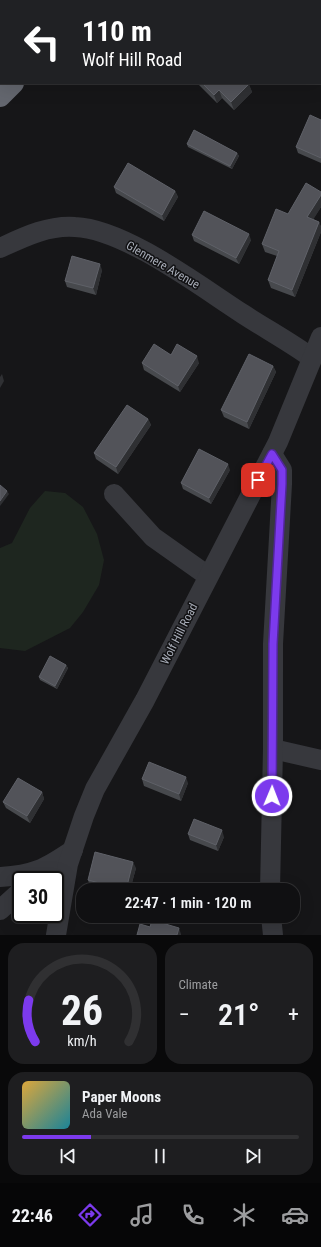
<!DOCTYPE html>
<meta charset="utf-8">
<style>
:root{--surface:#101012;--page:#1e1e20;--text:#f1f3f6;--muted:#9c9d9f;--line:#303032;--accent:#7c3aed}
body{margin:0;font-family:"Roboto Condensed",sans-serif;background:var(--page);color:var(--text);height:100vh;display:flex;flex-direction:column;font-size:15px;white-space:nowrap}
*{box-sizing:border-box;margin:0}
p{font-size:13px;color:var(--muted)}
.icon{flex:none;width:22px;height:22px;fill:none;stroke:currentColor;stroke-width:2;stroke-linecap:round;stroke-linejoin:round}
.map{position:relative;height:935px;overflow:hidden}
.details{display:flex;flex-direction:column;gap:8px;padding:8px;background:#09090a;flex:1}
.details>*{flex:none}
.top-card{position:absolute;left:0px;top:0px;width:321px;height:84px;box-shadow:0 4px 16px #0002,0 0 0 1px var(--line);background:#202124;color:#fff;overflow:hidden}
.speed{position:absolute;left:12px;top:871px;display:flex;gap:8px;font-size:20px;font-weight:700;text-align:center}
.speed>*{display:grid;place-content:center;width:52px;height:52px;border-radius:50%;background:var(--surface);box-shadow:0 4px 16px #0002,0 0 0 1px var(--line);line-height:1}
.speed .limit{border:2px solid #111;border-radius:6px;background:#fff;color:#111}
.pin{position:absolute;display:grid;place-items:center;width:34px;height:34px;color:#fff;margin:-17px;border-radius:8px;box-shadow:0 2px 6px #0006}
.me{position:absolute;width:44px;margin:-22px;rotate:1deg;stroke-linejoin:round;filter:drop-shadow(0 0 3px #0008)}
.turn{display:flex;align-items:center;gap:14px;height:84px;padding:0 16px;font-size:18px}
.turn .icon{width:52px;height:52px;stroke-width:2.5}
.turn b{display:block;font-size:28px;line-height:34px}
.big{font-size:30px;font-weight:600;line-height:1.1}
.details .card{flex:1;display:flex;flex-direction:column;justify-content:center;gap:6px;min-width:0;padding:0 14px;border-radius:16px;background:var(--page)}
.details .dial{align-items:center;gap:0}
.dial svg{height:104px;overflow:visible;fill:none;stroke:var(--line);stroke-width:7;stroke-linecap:round;text-anchor:middle}
.dial text{fill:var(--text);stroke:none}
.song{display:flex;align-items:center;gap:12px}
.cover{width:48px;height:48px;border-radius:6px;background:linear-gradient(135deg,hsl(40 70% 55%),hsl(190 70% 35%))}
.played{height:4px;border-radius:2px;background:linear-gradient(90deg,var(--accent) 25%,var(--line) 25%)}
.keys{display:flex;justify-content:space-around;direction:ltr}
.heat{display:flex;justify-content:space-between;align-items:center;font-size:22px;direction:ltr}
.details .tiles{flex:1;display:grid;gap:8px;grid-template-columns:1fr 1fr}
.card:last-child{grid-column:span 2}
.trip{position:absolute;left:76px;top:883px;width:224px;height:40px;border-radius:16px;background:var(--surface);box-shadow:0 4px 16px #0002,0 0 0 1px var(--line);font-weight:600;line-height:40px;text-align:center}
.menu{display:flex;height:64px;justify-content:space-around;align-items:center;background:#060607;color:var(--muted)}
.menu .icon{width:28px;height:28px}
.menu .active{color:var(--accent)}
.menu b{font-size:18px;color:var(--text)}
.map>svg:first-child{display:block}
.green{fill:#1e261f}
.lines{fill:none;stroke-linecap:round;stroke-linejoin:round}
.street{stroke:#37383d;stroke-width:20}
.highway{stroke:#63666e;stroke-width:22}
.wall{fill:#47494d}
.shaded-wall{fill:#2f3033}
.building{fill:#525359;stroke:#5f6168}
.route-casing{stroke:#51269a;stroke-width:10}
.route{stroke:#7c3aed;stroke-width:7}
.labels{text-anchor:middle;stroke-width:3;stroke-linejoin:round;paint-order:stroke}
.street-label{font-size:12px;fill:#a8adb8;stroke:#111113}
</style>
<div class="map">
<svg width="321" height="935" viewBox="0 0 321 935">
<rect width="100%" height="100%" fill="#161618"/>
<path class="green" d="M45,491L65,493L83,507L97,534L104,560L99,585L83,612L70,628L25,651L0,648V548L12,543L30,508Z"/>
<g class="lines">
<g class="street">
<path d="M0,248C24,237 48,225 75,227C125,229 201,287 243,314C266,329 290,342 312,358"/>
<path d="M114,494L153,537L208,576"/>
<path d="M273,749L321,760"/>
<path d="M0,877C34,875 45,869 73,850"/>
<path d="M270,890L273,749V644L282,484V470L272,454"/>
<path d="M0,910L21,891"/>
<path d="M271,916L273,935"/>
<path d="M56,935L68,864L84,816L95,789L145,700L278,442L321,337"/>
</g>
<g class="highway">
<path d="M48,1L49,0"/>
<path d="M99,1L100,0"/>
<path d="M0,47L1,46"/>
<path d="M0,96L13,83"/>
</g>
</g>
<g class="wall">
<path d="M197,83H248L252,92L234,110L222,98L217,103Z"/>
<path d="M321,120V163L298,153L296,147Z"/>
<path d="M187,144L237,153L239,156L232,169L188,147Z"/>
<path d="M114,187L175,191L178,197L164,221L116,193Z"/>
<path d="M321,192V207L313,219L319,222L321,227V232L295,297L271,288L268,280L277,256L265,252L262,244L288,214Z"/>
<path d="M192,235L251,240L239,264L194,241Z"/>
<path d="M102,270L96,295L67,287L65,281Z"/>
<path d="M171,355L199,363L180,392L144,370L142,363Z"/>
<path d="M273,366L276,372L249,429L224,417L221,410Z"/>
<path d="M148,419L151,425L118,474L96,459L94,453Z"/>
<path d="M230,470L211,504L183,489L181,483Z"/>
<path d="M66,665L68,668L57,689L40,680L39,677Z"/>
<path d="M142,779L188,783L181,801L144,786Z"/>
<path d="M42,792L44,799L30,823L6,808L3,802Z"/>
<path d="M188,834L224,837L218,851L190,840Z"/>
<path d="M136,868L130,890H104L90,886L88,880Z"/>
</g>
<g class="shaded-wall">
<path d="M249,84L252,92L234,110L231,102Z"/>
<path d="M219,90L222,98L217,103L214,95Z"/>
<path d="M237,153L239,156L232,169L230,166Z"/>
<path d="M175,191L178,197L164,221L162,215Z"/>
<path d="M321,195V207L310,225L307,217Z"/>
<path d="M319,222L321,227V232L295,297L292,290Z"/>
<path d="M249,234L251,240L239,264L236,258Z"/>
<path d="M100,264L102,270L96,295L93,288Z"/>
<path d="M197,356L199,363L180,392L178,386Z"/>
<path d="M273,366L276,372L249,429L247,422Z"/>
<path d="M2,374L4,381L0,388V377Z"/>
<path d="M148,419L151,425L118,474L116,467Z"/>
<path d="M228,464L230,470L211,504L209,498Z"/>
<path d="M7,491L9,494L0,506V501Z"/>
<path d="M66,665L68,668L57,689L55,686Z"/>
<path d="M186,777L188,783L181,801L179,794Z"/>
<path d="M42,792L44,799L30,823L27,816Z"/>
<path d="M222,830L224,837L218,851L216,845Z"/>
<path d="M133,862L136,868L130,890H126Z"/>
<path d="M179,928L181,934V935H177Z"/>
</g>
<g class="building">
<path d="M202,83H248L249,84L231,102L219,90L214,95Z"/>
<path d="M310,115L321,120V158L296,147Z"/>
<path d="M194,130L237,153L230,166L187,144Z"/>
<path d="M128,163L175,191L162,215L114,187Z"/>
<path d="M306,183L321,192V195L307,217L319,222L292,290L268,280L279,251L262,244L276,209L288,214Z"/>
<path d="M204,211L249,234L236,258L192,235Z"/>
<path d="M72,256L100,264L93,288L65,281Z"/>
<path d="M154,344L171,355L177,344L197,356L178,386L142,363Z"/>
<path d="M249,354L273,366L247,422L221,410Z"/>
<path d="M127,405L148,419L116,467L94,453Z"/>
<path d="M199,449L228,464L209,498L181,483Z"/>
<path d="M0,485L7,491L0,501Z"/>
<path d="M50,656L66,665L55,686L39,677Z"/>
<path d="M149,762L186,777L179,794L142,779Z"/>
<path d="M18,778L42,792L27,816L3,802Z"/>
<path d="M194,819L222,830L216,845L188,834Z"/>
<path d="M95,852L133,862L126,890L88,880Z"/>
<path d="M152,920L179,928L177,935H137L140,924L150,927Z"/>
</g>
<g class="lines">
<defs>
<path id="route" d="M258,480L272,454L282,470V484L273,644L272,796"/>
</defs>
<use href="#route" class="route-casing"/>
<use href="#route" class="route"/>
</g>
<g class="labels">
<g class="street-label">
<text transform="translate(163 265) rotate(30)" y="4">Glenmere Avenue</text>
<text transform="translate(179 634) rotate(-63)" y="4">Wolf Hill Road</text>
</g>
</g>
</svg>
<div class="speed"><div class="limit">30</div></div>
<div class="pin" style="left:258px;top:480px;background:#d93025"><svg class="icon" aria-label="arrive" viewBox="0 0 24 24"><path d="M6 21V4h12l-3 4 3 4H6"/></svg></div>
<svg class="me" style="left:272px;top:796px" viewBox="-20 -20 40 40"><circle r="17" fill="#7c3aed" stroke="#fff" stroke-width="3"/><path d="M0-11L8 9 0 5-8 9z" fill="#fff"/></svg>
<div class="trip">22:47 · 1 min · 120 m</div>
<div class="top-card">
<div class="turn"><svg class="icon" aria-label="left" viewBox="0 0 24 24"><path d="M17 20v-9H6M10 6l-5 5 5 5"/></svg><div><b>110 m</b>Wolf Hill Road</div></div>
</div>
</div>
<section class="details">
<div class="tiles">
<div class="card dial"><svg viewBox="0 0 100 80">
<path d="M14 69A42 42 0 1 1 86 69"/>
<path d="M14 69A42 42 0 0 1 9 37" stroke="#7c3aed"/>
<text x="50" y="56" font-size="32" font-weight="700">26</text>
<text x="50" y="72" font-size="11">km/h</text>
</svg></div>
<div class="card"><p>Climate</p>
<div class="heat"><a>−</a><b class="big">21°</b><a>+</a></div>
</div>
<div class="card">
<div class="song"><i class="cover"></i><div><b>Paper Moons</b><p>Ada Vale</p></div></div>
<div class="played"></div>
<div class="keys"><svg class="icon" aria-label="previous" viewBox="0 0 24 24"><path d="M18 5L8 12l10 7zM5 5v14"/></svg><svg class="icon" aria-label="pause" viewBox="0 0 24 24"><path d="M8 5v14M16 5v14"/></svg><svg class="icon" aria-label="next" viewBox="0 0 24 24"><path d="M6 5l10 7-10 7zM19 5v14"/></svg></div>
</div>
</div>
</section>
<nav class="menu">
<b>22:46</b>
<svg class="icon active" aria-label="directions" viewBox="0 0 24 24"><path d="M12 3l9 9-9 9-9-9zM9 14v-3h6M13 9l2 2-2 2"/></svg>
<svg class="icon" aria-label="music" viewBox="0 0 24 24"><path d="M9 18V5l10-2v13"/><circle cx="6" cy="18" r="3"/><circle cx="16" cy="16" r="3"/></svg>
<svg class="icon" aria-label="phone" viewBox="0 0 24 24"><path d="M5 4h4l2 5-3 2q2 4 5 5l2-3 5 2v4C11 20 4 13 5 4z"/></svg>
<svg class="icon" aria-label="climate" viewBox="0 0 24 24"><path d="M12 3v18M4 7l16 10M4 17L20 7"/></svg>
<svg class="icon" aria-label="car" viewBox="0 0 24 24"><path d="M5 17H2v-5l4-1 3-4h7l3 4 3 1v5h-3M9 17h6M6 11h13"/><circle cx="7" cy="17" r="2"/><circle cx="17" cy="17" r="2"/></svg>
</nav>
